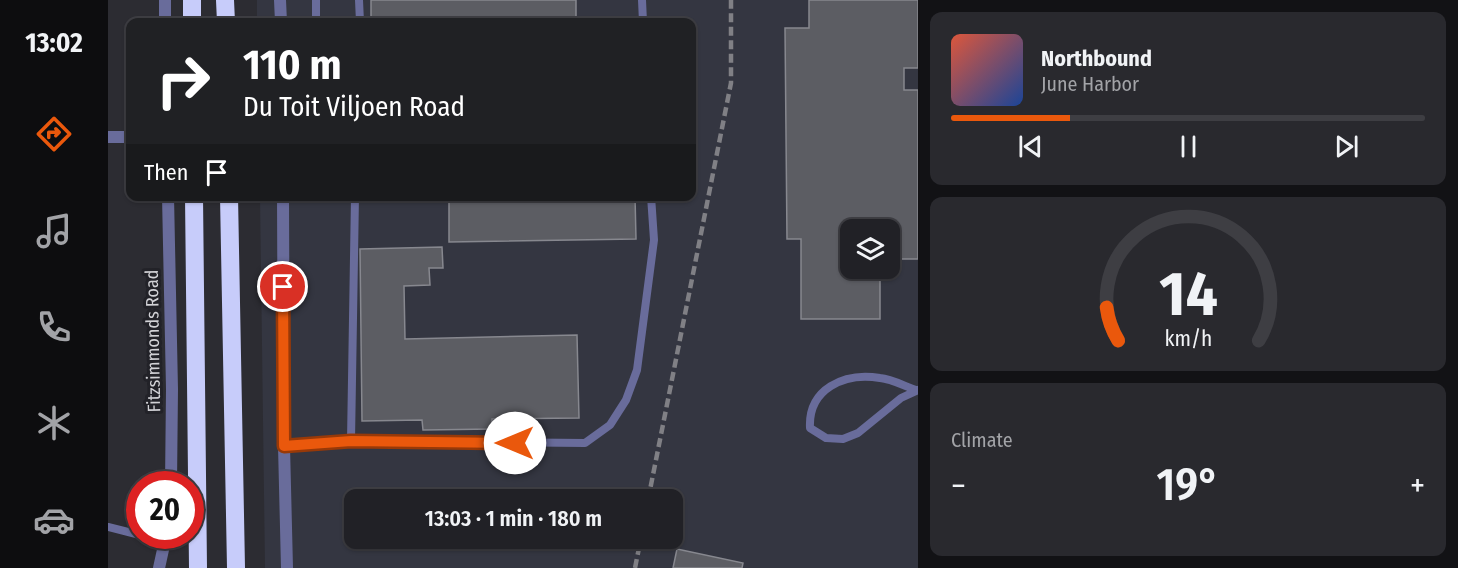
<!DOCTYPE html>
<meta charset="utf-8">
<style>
:root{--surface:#212126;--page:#29292e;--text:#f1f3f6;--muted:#a2a3a7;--line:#3e3e43;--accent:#ea580c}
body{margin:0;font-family:"Fira Sans Condensed",sans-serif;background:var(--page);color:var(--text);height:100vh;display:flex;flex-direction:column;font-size:22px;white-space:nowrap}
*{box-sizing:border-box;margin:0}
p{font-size:20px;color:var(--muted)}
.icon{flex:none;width:33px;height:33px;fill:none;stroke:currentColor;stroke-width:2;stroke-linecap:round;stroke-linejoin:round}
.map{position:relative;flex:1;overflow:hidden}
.panel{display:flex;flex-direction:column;gap:12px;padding:12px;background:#121215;width:540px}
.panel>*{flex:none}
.top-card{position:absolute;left:18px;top:18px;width:570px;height:183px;border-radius:12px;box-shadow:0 2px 4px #0004,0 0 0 2px var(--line);background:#202124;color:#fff;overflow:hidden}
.controls{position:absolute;left:732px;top:219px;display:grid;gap:12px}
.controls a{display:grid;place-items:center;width:60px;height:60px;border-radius:12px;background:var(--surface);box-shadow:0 2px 4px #0004,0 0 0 2px var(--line);font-size:30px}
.speed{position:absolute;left:18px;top:471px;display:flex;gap:12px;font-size:30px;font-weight:700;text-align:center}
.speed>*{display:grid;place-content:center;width:78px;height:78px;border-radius:50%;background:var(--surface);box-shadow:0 2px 4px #0004,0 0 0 2px var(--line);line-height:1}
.speed .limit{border:9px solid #d22;background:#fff;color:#111}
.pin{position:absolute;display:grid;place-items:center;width:51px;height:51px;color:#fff;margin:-26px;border:3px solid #fff;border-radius:50%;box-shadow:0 2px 6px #0007}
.me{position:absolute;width:66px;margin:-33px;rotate:270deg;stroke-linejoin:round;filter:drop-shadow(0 0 4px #0008)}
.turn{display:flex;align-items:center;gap:21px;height:126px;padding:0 18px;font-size:27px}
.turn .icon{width:78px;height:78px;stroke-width:2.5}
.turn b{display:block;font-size:42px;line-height:51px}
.then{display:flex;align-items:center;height:57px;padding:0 18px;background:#0003;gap:12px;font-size:22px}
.big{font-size:45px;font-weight:600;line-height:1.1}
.panel .tile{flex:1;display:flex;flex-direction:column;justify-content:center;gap:9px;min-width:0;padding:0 21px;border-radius:12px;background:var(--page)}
.panel .dial{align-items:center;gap:0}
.dial svg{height:156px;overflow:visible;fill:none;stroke:var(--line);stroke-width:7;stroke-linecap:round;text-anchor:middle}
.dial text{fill:var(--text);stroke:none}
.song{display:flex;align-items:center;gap:18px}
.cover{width:72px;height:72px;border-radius:9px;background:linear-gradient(135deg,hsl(10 70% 55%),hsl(220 70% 35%))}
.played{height:6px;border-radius:3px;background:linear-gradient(90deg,var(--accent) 25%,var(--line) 25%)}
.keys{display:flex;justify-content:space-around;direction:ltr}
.heat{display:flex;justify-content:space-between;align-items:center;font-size:33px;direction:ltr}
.trip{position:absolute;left:236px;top:489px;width:339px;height:60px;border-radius:12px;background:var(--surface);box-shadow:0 2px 4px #0004,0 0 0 2px var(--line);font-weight:600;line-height:60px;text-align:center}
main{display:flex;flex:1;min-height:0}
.tab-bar{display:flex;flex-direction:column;width:108px;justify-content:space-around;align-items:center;background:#0d0d0f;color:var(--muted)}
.tab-bar .icon{width:42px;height:42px}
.tab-bar .on{color:var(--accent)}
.tab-bar b{font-size:27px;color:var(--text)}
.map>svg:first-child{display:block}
.built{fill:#343641;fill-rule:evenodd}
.building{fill:#5c5d63;stroke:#87888f;stroke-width:1.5}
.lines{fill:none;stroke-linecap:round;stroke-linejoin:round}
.lane{stroke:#696c9b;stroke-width:8}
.street{stroke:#696c9b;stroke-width:12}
.highway{stroke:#c7ccfa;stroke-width:18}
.rail{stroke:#808085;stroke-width:4.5;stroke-dasharray:9 4.5;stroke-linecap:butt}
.route-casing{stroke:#983908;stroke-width:15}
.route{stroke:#ea580c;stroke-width:10}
.labels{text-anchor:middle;stroke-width:6;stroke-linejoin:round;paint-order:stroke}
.street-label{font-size:18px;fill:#d2d2d6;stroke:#222228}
</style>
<main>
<nav class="tab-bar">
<b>13:02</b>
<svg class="icon on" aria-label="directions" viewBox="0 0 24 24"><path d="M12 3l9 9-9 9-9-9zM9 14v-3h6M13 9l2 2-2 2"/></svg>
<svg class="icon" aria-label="music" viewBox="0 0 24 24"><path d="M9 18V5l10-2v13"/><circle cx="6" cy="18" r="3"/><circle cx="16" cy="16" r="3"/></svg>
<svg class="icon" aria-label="phone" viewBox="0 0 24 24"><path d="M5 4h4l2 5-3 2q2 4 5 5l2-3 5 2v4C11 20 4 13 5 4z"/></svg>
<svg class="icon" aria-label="climate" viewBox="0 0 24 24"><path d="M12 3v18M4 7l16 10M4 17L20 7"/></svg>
<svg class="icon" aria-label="car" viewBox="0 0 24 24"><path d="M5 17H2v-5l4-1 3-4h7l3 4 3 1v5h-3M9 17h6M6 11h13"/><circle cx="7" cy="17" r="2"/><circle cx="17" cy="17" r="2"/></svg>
</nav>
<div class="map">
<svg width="810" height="568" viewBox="0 0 810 568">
<rect width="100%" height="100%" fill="#2c2c32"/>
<path class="built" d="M149,0H810V568H157L152,197L584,196V22H149ZM742,230H782V268H742ZM246,500H564V538H246Z"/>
<g class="building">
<rect x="263" y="0" width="205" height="22"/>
<path d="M701,0H810V68H796V90H810V259H782V230H742V268H772V319H693V239H679L677,28H701Z"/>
<path d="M341,196H527L528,239L341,242Z"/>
<path d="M334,247L335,268H321L322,285L296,286L297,339L469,335L471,418L384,419V429L315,430L314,420L254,421L252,249Z"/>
<path d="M569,549L635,563L634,568H565Z"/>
</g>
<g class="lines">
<g class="lane">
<path d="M208,0V22"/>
<path d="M251,0L252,22"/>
<path d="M534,0L535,22"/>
<path d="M247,196L243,441L477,443L502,425L518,400L529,370L546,240L543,196"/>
<path d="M808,390C796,386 784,379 772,378C736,372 700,389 702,428L718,438L735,439L750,433L793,398L810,390"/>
<path d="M176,446L243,441"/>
<path d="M0,527L32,535"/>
<path d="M32,536L57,542"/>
</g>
<g class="street">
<path d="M57,0V22"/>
<path d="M172,0L173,22"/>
<path d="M0,137H22"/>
<path d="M60,196L64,389L63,484"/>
<path d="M175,196L176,446L179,568"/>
<path d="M51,568L58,536"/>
</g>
<g class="highway">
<path d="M84,0V22"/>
<path d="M117,0L118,22"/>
<path d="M86,196L90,568"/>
<path d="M121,196L128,568"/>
</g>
<g class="rail">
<path d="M540,500L623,83V0"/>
<path d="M527,568L533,538"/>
</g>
</g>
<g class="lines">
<defs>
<path id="route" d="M175,287L176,446L243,441L407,443"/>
</defs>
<use href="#route" class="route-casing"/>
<use href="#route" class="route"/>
</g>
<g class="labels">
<g class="street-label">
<text transform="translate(45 341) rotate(-91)" y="6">Fitzsimmonds Road</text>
</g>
</g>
</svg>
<div class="controls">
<a><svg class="icon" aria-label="layers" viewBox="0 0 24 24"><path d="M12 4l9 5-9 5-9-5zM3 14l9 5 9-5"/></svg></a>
</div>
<div class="speed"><div class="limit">20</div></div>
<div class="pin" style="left:175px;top:287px;background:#d93025"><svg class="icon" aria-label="arrive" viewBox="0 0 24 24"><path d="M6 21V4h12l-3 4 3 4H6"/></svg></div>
<svg class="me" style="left:407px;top:443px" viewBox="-20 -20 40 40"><circle r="19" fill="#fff"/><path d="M0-13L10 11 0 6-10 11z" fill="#ea580c"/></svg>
<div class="trip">13:03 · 1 min · 180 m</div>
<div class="top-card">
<div class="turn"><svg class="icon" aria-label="right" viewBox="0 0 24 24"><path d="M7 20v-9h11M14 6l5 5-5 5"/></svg><div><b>110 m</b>Du Toit Viljoen Road</div></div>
<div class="then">Then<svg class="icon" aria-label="arrive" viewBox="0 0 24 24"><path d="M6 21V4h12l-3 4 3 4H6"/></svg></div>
</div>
</div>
<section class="panel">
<div class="tile">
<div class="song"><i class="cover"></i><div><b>Northbound</b><p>June Harbor</p></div></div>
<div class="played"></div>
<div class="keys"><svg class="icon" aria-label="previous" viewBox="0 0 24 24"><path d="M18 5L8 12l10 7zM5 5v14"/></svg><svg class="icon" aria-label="pause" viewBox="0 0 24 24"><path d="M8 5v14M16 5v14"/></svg><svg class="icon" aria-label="next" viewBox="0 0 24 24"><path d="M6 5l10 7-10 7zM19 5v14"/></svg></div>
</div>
<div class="tile dial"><svg viewBox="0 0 100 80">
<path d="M14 69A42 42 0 1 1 86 69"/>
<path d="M14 69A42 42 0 0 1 8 52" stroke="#ea580c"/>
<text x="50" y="56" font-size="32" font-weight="700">14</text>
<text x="50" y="72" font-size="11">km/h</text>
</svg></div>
<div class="tile"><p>Climate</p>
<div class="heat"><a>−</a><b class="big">19°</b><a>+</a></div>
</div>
</section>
</main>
